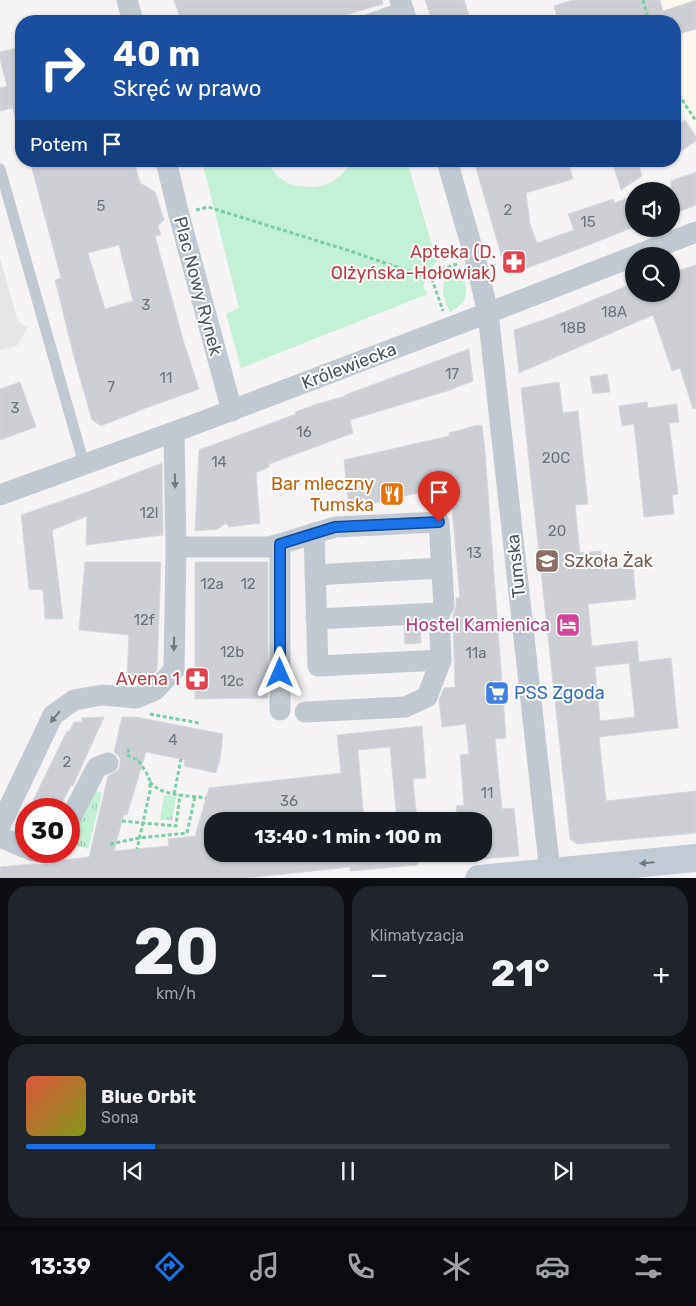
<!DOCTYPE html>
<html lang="pl">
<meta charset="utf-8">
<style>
:root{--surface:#171b24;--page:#20242c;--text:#f1f3f6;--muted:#9ea1a6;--line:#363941;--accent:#1a73e8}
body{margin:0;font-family:Rubik,sans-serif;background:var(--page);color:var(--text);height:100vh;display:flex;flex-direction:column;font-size:19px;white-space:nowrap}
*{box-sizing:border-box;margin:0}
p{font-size:16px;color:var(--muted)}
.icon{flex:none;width:28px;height:28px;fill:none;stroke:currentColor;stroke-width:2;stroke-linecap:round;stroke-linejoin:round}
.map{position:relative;height:878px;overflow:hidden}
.side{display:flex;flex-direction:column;gap:8px;padding:8px;background:#0d0f14;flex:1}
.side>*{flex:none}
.guide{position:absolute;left:15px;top:15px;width:666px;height:152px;border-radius:20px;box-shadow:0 1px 4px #0004;background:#1a4fa0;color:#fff;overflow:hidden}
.tools{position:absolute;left:625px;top:182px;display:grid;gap:10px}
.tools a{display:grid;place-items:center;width:55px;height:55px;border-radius:50%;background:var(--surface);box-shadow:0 1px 4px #0004;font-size:25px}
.speed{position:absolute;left:15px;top:798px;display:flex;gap:10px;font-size:25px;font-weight:700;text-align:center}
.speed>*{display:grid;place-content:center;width:65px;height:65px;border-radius:50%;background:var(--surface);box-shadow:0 1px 4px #0004;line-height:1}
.speed .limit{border:8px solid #d22;background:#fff;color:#111}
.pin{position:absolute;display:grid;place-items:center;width:42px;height:42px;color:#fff;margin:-51px -21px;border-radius:50% 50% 50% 0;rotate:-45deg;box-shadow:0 0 5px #0007}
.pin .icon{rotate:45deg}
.me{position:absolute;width:55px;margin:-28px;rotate:0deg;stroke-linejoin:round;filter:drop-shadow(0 0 4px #0008)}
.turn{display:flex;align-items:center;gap:18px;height:105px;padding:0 15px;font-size:22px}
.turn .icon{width:65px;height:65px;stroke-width:2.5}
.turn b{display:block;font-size:35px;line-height:42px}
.then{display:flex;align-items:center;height:48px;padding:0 15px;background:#0003;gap:10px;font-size:19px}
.big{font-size:38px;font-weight:700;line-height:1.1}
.side .tile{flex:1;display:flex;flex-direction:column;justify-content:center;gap:8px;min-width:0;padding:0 18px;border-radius:20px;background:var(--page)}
.side .dial{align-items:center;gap:0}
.dial b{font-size:65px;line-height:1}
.song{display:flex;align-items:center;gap:15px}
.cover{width:60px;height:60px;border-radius:8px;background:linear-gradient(135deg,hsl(10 70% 55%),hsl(70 70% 35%))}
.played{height:5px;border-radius:2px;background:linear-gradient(90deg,var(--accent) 20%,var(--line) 20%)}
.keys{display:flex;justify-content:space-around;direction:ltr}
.heat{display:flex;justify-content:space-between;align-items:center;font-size:28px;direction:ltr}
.side .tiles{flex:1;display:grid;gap:8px;grid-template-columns:1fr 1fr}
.tile:last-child{grid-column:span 2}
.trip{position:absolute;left:204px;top:812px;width:288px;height:50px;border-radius:20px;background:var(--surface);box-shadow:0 1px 4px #0004;font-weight:700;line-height:50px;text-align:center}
.dock{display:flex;height:80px;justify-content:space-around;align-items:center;background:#090b0e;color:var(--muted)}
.dock .icon{width:35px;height:35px}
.dock .active{color:var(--accent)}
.dock b{font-size:22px;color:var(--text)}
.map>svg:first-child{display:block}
.commercial{fill:#fdf9ef}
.education{fill:#e6e4e5}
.grass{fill:#c3f1d5}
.park{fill:url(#park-tufts)}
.building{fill:#cdcfd5;stroke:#d7d9de;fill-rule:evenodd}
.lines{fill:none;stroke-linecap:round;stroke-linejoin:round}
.path{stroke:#7ad0a6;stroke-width:3;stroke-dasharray:4 2.5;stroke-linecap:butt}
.lane{stroke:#c1cad2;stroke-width:11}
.street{stroke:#c1cad2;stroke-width:21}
.secondary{stroke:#c1cbd6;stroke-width:28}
.oneway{fill:#6e7983}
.oneway2{fill:#6e7984}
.route-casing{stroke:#114b97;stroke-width:12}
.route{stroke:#1a73e8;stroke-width:9}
.labels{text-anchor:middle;stroke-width:4;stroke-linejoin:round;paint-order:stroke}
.number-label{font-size:15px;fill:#6b747e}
.health-label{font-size:18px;fill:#be3a42;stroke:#fff;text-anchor:end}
.street-label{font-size:18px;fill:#4a5661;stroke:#fff}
.food-label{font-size:18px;fill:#c56008;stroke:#fff;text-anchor:end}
.education-label{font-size:18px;fill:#785e54;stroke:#fff;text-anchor:start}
.hotel-label{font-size:18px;fill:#b23c85;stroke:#fff;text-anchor:end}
.shop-label{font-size:18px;fill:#366cbe;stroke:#fff;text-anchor:start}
</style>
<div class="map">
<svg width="696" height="879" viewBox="0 0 696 879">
<defs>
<pattern id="park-tufts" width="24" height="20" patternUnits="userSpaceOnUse" patternTransform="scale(1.25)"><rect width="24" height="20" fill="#c3f1d5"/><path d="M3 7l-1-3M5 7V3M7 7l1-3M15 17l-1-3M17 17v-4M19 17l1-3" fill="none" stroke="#a0c6b0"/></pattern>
</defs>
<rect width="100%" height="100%" fill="#f5f3f3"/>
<path class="commercial" d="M594,0H692L696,12V132L675,101V21H601Z"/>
<path class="education" d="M0,258L18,322L28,327L17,346L0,350Z"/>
<g class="grass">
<path d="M202,161H266C272,170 278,178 288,183C291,185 295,186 299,186C321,190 341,182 351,161H407L437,262L430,269L423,286L428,294L241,368L226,314L239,308Z"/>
<path d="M461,268C467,288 472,301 450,312C443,296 440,289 447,273Z"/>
</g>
<g class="park">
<path d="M95,790L102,793L88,849L69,843Z"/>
<path d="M164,795L176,797L172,820H160Z"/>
</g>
<g class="building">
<path d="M174,0H382L383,4L325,21H181Z"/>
<path d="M425,0H464L471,21H432Z"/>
<path d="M573,0H660L663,11L696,0V29L675,35V21H558L554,6Z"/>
<path d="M21,47V119L16,120L13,108L0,111V88L7,86L0,59V52Z"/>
<path d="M685,120L696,137V141L681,151L675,143V127Z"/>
<path d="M30,161H134L140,183L155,192L164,220L158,226L161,235L155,236L184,343L199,389L146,408L101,426L92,420L74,357L55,280L61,278ZM119,245L133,301L105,309L88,253Z"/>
<path d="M474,161H568L573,179L526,193L530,224L537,243L574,230L568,214L613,199L615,203L634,195V227L581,248L514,273L504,265Z"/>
<path d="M612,161H637L642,176L621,190Z"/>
<path d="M696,172V205L671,215V181Z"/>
<path d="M696,265V408L693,409L680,368L672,371L653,315L519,373L514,330L552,317L629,285L633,294H671V273Z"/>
<path d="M469,349L473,381L447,391L350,420L353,433L269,464V467L256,473L260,523L229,527L226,523L218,529L195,531L199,450L296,414L295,412L314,405L345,396V395Z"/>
<path d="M607,374L610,392L593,394L590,377Z"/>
<path d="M20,382L36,427L0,440V389Z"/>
<path d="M559,382L563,413L578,411L588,504L575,505L580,553L601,551L603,570L633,567L636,599L588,604L592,646L637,641L639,662L671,658L678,728L599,737L606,801L696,791V833L577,844L570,839L521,388ZM629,663L635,717L600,721L595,667Z"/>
<path d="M647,402L648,408L677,404L679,422L669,423L678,494L672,495L674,514L644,517L634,424L622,426L619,406Z"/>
<path d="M478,425V426L482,425L485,451L506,738L495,739L502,809L514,808L519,856L482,859V821H457L456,806L464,805L460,755L469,754L466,724L442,727L439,700L444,688L455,687L453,615L456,606V598H460L450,487L430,490L349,509L344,460L449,436V433Z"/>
<path d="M162,463L163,535L86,545L87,516L52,530L63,619H45L43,590L29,589L21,515L90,491Z"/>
<path d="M85,562H161L157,670L150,677L127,676L129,635L79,630Z"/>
<path d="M195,562H268V698L195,699Z"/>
<path d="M420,626L421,643L405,644L404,627Z"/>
<path d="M104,717L73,786L71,785L59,809H29L67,731L69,732L74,722H82V718Z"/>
<path d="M122,717H136L223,734L220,759L216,773L184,766L185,760L146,752L127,815L124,814L114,851L169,846L168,839L195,836L209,788L341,773L337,735L422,726L426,778L413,779L417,821H397L390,747L358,750L364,821H346L345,816L302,821H212V856L237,854H418V865L350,871V867L238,879H0V867L32,864L42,865L50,864L55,861L89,857L108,776L117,771L120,766V758L114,752Z"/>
</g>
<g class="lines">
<g class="path">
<path d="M643,0L649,21"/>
<path d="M675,89L696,121"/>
<path d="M196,210L208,207L347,250L432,279L443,311"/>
<path d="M432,279L443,269L457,264"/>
<path d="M150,714L199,723"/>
<path d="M129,749L127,755L138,760L146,772L150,781V791L137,849"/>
<path d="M150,782C163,797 187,795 206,798"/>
<path d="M174,794L181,759"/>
<path d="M122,821L176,826L180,794"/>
<path d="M110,844L139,838L187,833L195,796"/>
</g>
<g class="lane">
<path d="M364,21L403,7"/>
<path d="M0,169L84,464"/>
</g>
<g class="street">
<path d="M127,0L133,21"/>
<path d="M400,0L407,21"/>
<path d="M166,161L179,215L232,411"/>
<path d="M447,161L475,258L488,313L548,854L550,879"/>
<path d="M0,495L201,422L519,301L696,232"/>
<path d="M314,533L318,666L441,660"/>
<path d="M280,544L335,527L439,522L444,606L439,613L441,660L427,697L405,707L305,712"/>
<path d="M176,547H268L280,544V710"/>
<path d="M315,575L441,568"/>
<path d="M316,619L439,613"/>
<path d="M69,821L97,767L108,763"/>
<path d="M0,826L53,715L74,700L102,695L136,698L155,690L174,670L176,547L174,433"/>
<path d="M0,837L26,848"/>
<path d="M33,851L44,853L47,851"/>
</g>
<path class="secondary" d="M479,879L696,858"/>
</g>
<defs><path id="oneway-solid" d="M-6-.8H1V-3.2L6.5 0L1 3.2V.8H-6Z" transform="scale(1.25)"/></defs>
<g class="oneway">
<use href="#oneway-solid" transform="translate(175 481) rotate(89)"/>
<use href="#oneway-solid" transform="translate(174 644) rotate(91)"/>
<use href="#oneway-solid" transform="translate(55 717) rotate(130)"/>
</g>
<use class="oneway2" href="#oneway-solid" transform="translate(647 863) rotate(175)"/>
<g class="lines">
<defs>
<path id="route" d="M280,673V544L335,527L439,522"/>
</defs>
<use href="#route" class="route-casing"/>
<use href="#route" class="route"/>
</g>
<defs>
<symbol id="pharmacy-square" viewBox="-11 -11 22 22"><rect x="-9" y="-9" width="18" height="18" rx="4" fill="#e0444e" stroke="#fff"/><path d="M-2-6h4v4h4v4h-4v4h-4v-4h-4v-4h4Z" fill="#fff"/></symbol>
<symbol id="restaurant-square" viewBox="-11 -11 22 22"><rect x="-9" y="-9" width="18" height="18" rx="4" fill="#e8710a" stroke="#fff"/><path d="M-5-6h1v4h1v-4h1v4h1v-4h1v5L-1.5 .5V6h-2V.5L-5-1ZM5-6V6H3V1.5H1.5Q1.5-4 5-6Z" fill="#fff"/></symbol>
<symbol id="school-square" viewBox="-11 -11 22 22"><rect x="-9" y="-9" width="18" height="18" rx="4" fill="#8d6e63" stroke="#fff"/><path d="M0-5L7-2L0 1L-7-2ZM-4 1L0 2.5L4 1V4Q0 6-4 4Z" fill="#fff"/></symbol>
<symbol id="hotel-square" viewBox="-11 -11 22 22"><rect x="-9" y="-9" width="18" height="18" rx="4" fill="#d1479c" stroke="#fff"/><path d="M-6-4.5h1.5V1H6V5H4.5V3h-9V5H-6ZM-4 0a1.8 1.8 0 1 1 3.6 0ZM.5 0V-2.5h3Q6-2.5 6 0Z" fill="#fff"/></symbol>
<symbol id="supermarket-square" viewBox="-11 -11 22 22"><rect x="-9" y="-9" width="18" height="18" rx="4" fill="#3f7fe0" stroke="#fff"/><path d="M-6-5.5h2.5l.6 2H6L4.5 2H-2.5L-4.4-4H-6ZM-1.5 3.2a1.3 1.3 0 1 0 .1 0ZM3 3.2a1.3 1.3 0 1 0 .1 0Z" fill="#fff"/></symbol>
</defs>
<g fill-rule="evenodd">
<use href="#pharmacy-square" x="500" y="248" width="28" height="28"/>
<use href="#restaurant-square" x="378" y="480" width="28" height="28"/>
<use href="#school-square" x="533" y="547" width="28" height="28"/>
<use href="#hotel-square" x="554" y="611" width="28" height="28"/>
<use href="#pharmacy-square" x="183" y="665" width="28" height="28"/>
<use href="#supermarket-square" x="483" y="679" width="28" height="28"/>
</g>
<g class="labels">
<g class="number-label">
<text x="101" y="211">5</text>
<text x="508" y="215">2</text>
<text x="588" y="227">15</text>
<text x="146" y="310">3</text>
<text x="614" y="317">18A</text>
<text x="573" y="333">18B</text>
<text x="452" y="379">17</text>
<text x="166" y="383">11</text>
<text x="111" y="392">7</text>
<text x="15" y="413">3</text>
<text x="304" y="437">16</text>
<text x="556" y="463">20C</text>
<text x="219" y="467">14</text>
<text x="149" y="518">12l</text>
<text x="557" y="536">20</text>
<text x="474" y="558">13</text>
<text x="212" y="589">12a</text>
<text x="248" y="589">12</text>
<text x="144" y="625">12f</text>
<text x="232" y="657">12b</text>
<text x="476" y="658">11a</text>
<text x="232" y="686">12c</text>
<text x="173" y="745">4</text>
<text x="67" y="767">2</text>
<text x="487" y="798">11</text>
<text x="289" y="806">36</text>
</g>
<g class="health-label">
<text x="496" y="258">Apteka (D.<tspan x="496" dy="21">Olżyńska-Hołowiak)</tspan></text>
<text x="180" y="685">Avena 1</text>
</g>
<g class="street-label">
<text transform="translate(198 286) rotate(75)" y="6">Plac Nowy Rynek</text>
<text transform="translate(349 366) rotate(-21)" y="6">Królewiecka</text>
<text transform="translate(516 566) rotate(-96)" y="6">Tumska</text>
</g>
<g class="food-label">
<text x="374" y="490">Bar mleczny<tspan x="374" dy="21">Tumska</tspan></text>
</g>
<g class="education-label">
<text x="564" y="567">Szkoła Żak</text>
</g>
<g class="hotel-label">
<text x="550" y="631">Hostel Kamienica</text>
</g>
<g class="shop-label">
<text x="514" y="699">PSS Zgoda</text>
</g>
</g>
</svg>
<div class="tools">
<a><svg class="icon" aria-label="sound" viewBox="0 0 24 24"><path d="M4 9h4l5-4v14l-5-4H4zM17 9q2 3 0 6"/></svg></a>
<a><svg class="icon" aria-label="search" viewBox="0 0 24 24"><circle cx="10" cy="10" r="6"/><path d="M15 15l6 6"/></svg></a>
</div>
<div class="speed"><div class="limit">30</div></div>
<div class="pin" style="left:439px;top:522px;background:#d93025"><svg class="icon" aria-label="arrive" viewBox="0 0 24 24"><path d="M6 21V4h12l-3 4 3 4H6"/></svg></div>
<svg class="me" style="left:280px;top:673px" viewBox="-20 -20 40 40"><path d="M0-17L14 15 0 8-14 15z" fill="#1a73e8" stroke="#fff" stroke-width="4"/></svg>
<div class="trip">13:40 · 1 min · 100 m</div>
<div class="guide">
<div class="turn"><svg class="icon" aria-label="right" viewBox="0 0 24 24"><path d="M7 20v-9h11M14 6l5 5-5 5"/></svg><div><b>40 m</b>Skręć w prawo</div></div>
<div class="then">Potem<svg class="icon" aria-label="arrive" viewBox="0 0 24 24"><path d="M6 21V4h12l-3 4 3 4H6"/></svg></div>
</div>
</div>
<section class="side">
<div class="tiles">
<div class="tile dial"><b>20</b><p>km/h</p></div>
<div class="tile"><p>Klimatyzacja</p>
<div class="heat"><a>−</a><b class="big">21°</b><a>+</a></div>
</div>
<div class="tile">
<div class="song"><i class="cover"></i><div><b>Blue Orbit</b><p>Sona</p></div></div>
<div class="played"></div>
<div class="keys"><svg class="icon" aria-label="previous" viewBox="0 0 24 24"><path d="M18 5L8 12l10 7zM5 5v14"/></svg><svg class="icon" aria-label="pause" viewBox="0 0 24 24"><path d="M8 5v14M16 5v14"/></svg><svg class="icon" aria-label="next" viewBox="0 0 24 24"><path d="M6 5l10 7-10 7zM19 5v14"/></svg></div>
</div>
</div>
</section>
<nav class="dock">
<b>13:39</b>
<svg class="icon active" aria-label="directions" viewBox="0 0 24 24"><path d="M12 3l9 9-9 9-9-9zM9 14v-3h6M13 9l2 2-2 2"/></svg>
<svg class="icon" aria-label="music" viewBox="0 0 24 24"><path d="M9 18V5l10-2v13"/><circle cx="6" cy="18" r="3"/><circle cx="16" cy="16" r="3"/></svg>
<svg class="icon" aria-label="phone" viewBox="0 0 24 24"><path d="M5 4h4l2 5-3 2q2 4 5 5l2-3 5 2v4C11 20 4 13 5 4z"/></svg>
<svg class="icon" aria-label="climate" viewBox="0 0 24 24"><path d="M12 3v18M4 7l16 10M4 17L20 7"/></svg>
<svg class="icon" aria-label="car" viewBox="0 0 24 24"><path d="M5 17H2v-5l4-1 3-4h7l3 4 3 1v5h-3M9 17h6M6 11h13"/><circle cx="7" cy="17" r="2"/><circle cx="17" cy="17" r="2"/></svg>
<svg class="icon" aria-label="filters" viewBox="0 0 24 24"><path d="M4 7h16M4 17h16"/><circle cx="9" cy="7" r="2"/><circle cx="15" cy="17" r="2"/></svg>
</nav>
